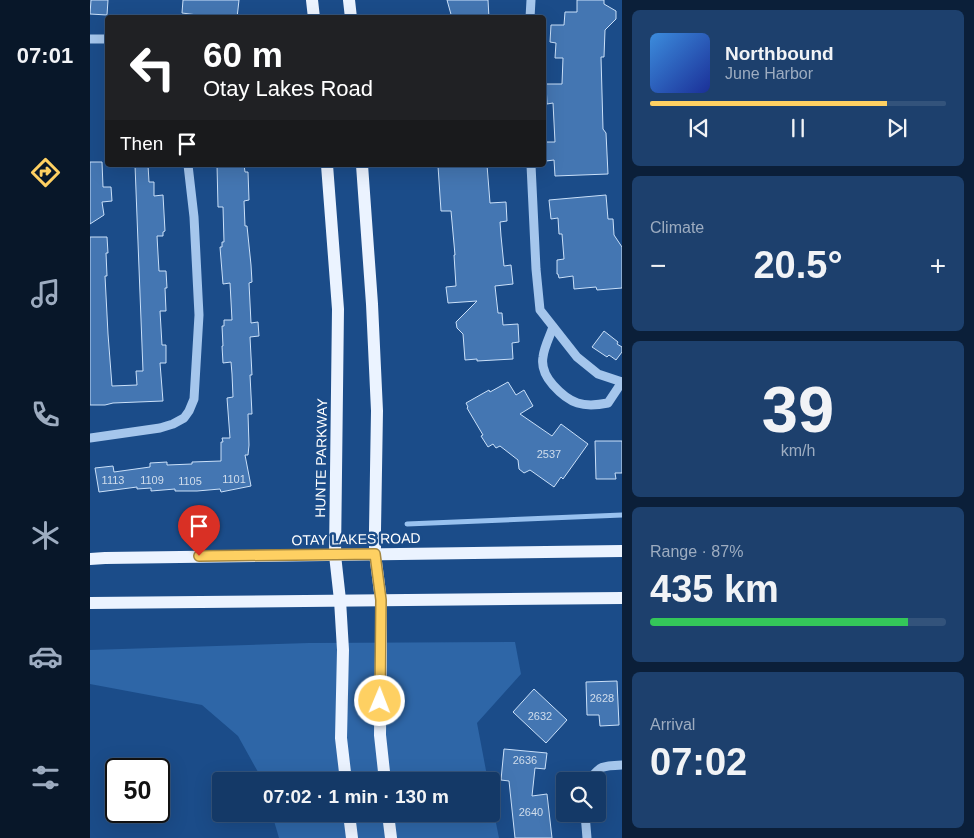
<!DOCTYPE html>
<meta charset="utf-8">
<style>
:root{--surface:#143967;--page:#1d406d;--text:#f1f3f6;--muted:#9dacc0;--line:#33537b;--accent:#fed062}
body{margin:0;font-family:Helvetica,sans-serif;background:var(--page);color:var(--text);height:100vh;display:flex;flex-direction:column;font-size:19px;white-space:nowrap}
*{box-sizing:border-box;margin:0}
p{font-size:16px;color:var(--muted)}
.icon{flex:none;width:28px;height:28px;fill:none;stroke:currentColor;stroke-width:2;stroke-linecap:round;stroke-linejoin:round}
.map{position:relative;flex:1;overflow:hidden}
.drawer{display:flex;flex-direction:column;gap:10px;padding:10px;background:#0b1f39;width:352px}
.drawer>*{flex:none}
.guide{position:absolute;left:15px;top:15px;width:441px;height:152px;border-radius:5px;box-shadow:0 5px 20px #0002,0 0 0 1px var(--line);background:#202124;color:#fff;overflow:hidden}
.controls{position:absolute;left:466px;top:772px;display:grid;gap:10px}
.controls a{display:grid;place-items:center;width:50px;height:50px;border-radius:5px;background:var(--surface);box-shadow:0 5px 20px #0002,0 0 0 1px var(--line);font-size:25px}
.speed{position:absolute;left:15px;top:758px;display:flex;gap:10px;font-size:25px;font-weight:700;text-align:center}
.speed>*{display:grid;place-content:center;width:65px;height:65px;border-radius:50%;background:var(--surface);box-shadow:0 5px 20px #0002,0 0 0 1px var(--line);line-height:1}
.speed .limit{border:2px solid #111;border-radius:8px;background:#fff;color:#111}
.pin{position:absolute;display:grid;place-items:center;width:42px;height:42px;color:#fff;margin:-51px -21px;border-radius:50% 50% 50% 0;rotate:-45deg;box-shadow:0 0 5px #0007}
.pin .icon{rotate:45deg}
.me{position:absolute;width:55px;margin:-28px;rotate:1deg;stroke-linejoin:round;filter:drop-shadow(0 0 4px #0008)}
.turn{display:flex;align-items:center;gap:18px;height:105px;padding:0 15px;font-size:22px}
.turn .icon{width:65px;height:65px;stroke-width:2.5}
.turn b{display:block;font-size:35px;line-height:42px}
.then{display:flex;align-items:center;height:48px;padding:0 15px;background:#0003;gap:10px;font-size:19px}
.big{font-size:38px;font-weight:800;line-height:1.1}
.drawer .widget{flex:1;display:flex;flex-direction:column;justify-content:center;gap:8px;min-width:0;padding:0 18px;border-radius:8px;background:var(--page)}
.drawer .dial{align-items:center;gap:0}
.dial b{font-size:65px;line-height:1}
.song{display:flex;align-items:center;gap:15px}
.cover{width:60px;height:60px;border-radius:8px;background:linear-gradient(135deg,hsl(210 70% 55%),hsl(230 70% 35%))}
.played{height:5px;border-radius:2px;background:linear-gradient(90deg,var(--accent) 80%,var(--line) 80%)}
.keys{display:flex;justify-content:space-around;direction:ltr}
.heat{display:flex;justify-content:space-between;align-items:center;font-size:28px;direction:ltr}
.charge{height:8px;border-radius:4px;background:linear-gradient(90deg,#34c759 87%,var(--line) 0)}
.trip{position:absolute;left:122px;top:772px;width:288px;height:50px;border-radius:5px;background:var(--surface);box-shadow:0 5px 20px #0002,0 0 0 1px var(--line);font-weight:800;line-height:50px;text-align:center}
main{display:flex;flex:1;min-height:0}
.tab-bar{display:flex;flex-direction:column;width:90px;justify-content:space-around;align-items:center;background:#081729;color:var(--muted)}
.tab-bar .icon{width:35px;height:35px}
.tab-bar .on{color:var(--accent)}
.tab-bar b{font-size:22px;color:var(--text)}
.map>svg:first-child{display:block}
.green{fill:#2e66a7}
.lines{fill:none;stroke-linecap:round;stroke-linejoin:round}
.stream{stroke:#98c1ef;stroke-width:5}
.building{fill:#4476b2;stroke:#cae0f9}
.minor{stroke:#a5c6ec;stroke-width:9}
.major{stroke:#ebf3ff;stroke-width:12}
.route-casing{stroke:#a58740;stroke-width:12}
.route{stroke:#fed062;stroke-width:9}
.labels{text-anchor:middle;stroke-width:5;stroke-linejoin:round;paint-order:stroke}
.number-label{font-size:11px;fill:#d0ddec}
.street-label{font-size:14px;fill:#fff;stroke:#1b4c89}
</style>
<main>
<nav class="tab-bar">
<b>07:01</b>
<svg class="icon on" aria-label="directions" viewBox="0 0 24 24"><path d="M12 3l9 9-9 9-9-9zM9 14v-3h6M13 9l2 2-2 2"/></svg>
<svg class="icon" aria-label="music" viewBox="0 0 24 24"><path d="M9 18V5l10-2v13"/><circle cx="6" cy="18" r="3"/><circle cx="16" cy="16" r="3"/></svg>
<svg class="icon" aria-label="phone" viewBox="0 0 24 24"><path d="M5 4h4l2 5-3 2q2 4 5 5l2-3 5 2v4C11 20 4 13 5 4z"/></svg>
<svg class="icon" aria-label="climate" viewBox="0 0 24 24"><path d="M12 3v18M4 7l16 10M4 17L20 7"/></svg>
<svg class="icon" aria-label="car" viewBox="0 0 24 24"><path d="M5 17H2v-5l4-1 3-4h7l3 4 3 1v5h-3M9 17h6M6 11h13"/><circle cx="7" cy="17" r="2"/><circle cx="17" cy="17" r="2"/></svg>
<svg class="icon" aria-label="filters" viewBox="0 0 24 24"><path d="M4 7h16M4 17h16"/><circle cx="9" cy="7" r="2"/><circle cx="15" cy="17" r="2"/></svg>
</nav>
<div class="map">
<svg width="532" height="838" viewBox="0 0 532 838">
<rect width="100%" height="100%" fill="#1b4c89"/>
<g class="green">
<path d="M425,642L431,674L387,723L398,781H173L148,736L112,705L0,684V650L219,643Z"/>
<path d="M401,798L409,838H189L182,814H401Z"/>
</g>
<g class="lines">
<path class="stream" d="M317,524L532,515"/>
</g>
<g class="building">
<path d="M1,0H18L17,15L0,14Z"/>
<path d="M93,0H149L147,18H131L92,13Z"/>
<path d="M357,0H398L399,18H362Z"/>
<path d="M487,0H514V4L526,11V19L515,30L514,57H511L513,129L516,133L518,174L465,176L464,160L456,161V156H455V142H465L463,103L457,104L456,84H472L473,58H465L466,43L460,42L461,25H474L475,12H487Z"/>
<path d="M0,162H12L13,187H21L22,201L12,202L14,215L0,224Z"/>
<path d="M45,165H58L59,182H64V196L73,195L75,231L73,232V236H67L69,271H76L77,288H75L76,311H70L72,345H76V363H70L73,401L23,403L15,405H0V237H17L18,253H16L17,276H15L18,334L22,386L47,385L46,371H53Z"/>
<path d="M127,165H154L155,172H158L159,200L154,201L155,226H157L161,265L162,282L159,283L161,323L168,322L169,336L160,337L162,375H160L162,414H158L159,445L158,455H155L161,486L131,492L130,489L107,491H85V489L61,491V488L47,489V487L9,492L5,468L23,466L24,472L60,467V463L77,462V465L102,464V462L131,461V442H133L132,438H140L137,398L143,397L142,374L141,362L133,363L132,346H133L132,326H134V320H142L140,283L133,284L130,247H132V242H134L133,207H128Z"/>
<path d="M355,165H397L400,203L416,202L417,221L410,222L411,236L414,266L421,265L423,284L405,286L408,313H412L413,325L428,324L429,342L422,343L423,359L387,361V359L375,360L373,334L367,328L366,322L387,301L358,303L356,287L366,286L364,255H365L361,211H351L348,166Z"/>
<path d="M516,195L518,219H523L524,235L532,247V288L507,290L506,287L484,289L483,276L469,278L468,274H467V260L474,259L472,234H469L468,218L461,219L459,200Z"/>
<path d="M514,331L528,342L527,344L532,347V352L526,360L519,355L517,357L502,347Z"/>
<path d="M418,382L426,395L434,390L443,406L430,414L462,436L471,424L498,444L473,479L471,477L464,487L440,470L434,473L429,469L428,460L410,446L406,448L403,444L398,447L391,436L393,435L377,408L378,407L376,403L399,390L400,392Z"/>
<path d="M505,441H532V473H525L526,479H506Z"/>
<path d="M527,681L529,725L510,726L509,715H497L496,682Z"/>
<path d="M444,689L477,720L456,743L423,712Z"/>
<path d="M414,749L457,753L455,769L445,768L442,796L457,794L462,838H425L419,781L411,780Z"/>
</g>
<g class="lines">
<g class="minor">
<path d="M440,18L441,0"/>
<path d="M0,39H18"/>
<path d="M441,165L446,269L450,310L487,357L508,374L532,382"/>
<path d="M463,327C460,336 454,347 453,357C451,368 456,377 463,385C480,404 493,408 518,403L532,382"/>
<path d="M0,438L70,428L83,424L94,418L99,411L104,399L109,315L104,217L98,165"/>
<path d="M498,781C511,766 510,766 532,765"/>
<path d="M495,814L497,838"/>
</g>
<g class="major">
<path d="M222,0L224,18"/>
<path d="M259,0L261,18"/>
<path d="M237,165L248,309L245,555L250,600L253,650L251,738L256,781"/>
<path d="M272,165L282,304L287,411L285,530V554L291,600V651L290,735L295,781"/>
<path d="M0,559L15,558L532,551"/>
<path d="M0,603L532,598"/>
<path d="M259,814L262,838"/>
<path d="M298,814L301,838"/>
</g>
</g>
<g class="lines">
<defs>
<path id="route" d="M109,556L285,554L291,600L290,701"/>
</defs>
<use href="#route" class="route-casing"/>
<use href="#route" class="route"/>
</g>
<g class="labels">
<g class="number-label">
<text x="459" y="458">2537</text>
<text x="144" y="483">1101</text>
<text x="23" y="484">1113</text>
<text x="62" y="484">1109</text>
<text x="100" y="485">1105</text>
<text x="512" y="702">2628</text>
<text x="450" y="720">2632</text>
<text x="435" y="764">2636</text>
<text x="441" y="816">2640</text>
</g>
<g class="street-label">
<text transform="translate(231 458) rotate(-89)" y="5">HUNTE PARKWAY</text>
<text transform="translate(266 539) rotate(-1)" y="5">OTAY LAKES ROAD</text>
</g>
</g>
</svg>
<div class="controls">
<a><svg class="icon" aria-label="search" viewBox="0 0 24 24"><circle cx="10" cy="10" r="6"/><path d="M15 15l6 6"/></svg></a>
</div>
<div class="speed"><div class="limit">50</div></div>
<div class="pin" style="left:109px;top:556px;background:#d93025"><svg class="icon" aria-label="arrive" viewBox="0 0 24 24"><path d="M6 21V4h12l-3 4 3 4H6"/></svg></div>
<svg class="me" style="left:290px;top:701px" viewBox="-20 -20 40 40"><circle r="17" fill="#fed062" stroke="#fff" stroke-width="3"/><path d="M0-11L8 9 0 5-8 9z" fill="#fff"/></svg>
<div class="trip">07:02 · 1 min · 130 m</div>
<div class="guide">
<div class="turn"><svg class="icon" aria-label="left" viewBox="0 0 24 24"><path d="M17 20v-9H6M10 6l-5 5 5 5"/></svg><div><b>60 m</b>Otay Lakes Road</div></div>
<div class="then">Then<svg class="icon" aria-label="arrive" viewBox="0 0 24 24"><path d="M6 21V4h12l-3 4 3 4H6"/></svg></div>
</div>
</div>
<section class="drawer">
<div class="widget">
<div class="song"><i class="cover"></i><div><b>Northbound</b><p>June Harbor</p></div></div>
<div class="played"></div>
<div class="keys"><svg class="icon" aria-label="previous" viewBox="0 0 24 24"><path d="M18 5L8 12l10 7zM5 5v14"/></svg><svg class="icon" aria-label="pause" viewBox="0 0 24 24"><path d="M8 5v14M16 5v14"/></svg><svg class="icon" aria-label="next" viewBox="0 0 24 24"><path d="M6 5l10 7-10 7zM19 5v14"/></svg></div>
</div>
<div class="widget"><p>Climate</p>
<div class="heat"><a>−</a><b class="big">20.5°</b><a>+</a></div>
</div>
<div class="widget dial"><b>39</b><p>km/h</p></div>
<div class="widget"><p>Range · 87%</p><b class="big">435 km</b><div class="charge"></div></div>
<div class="widget"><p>Arrival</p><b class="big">07:02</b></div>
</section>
</main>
